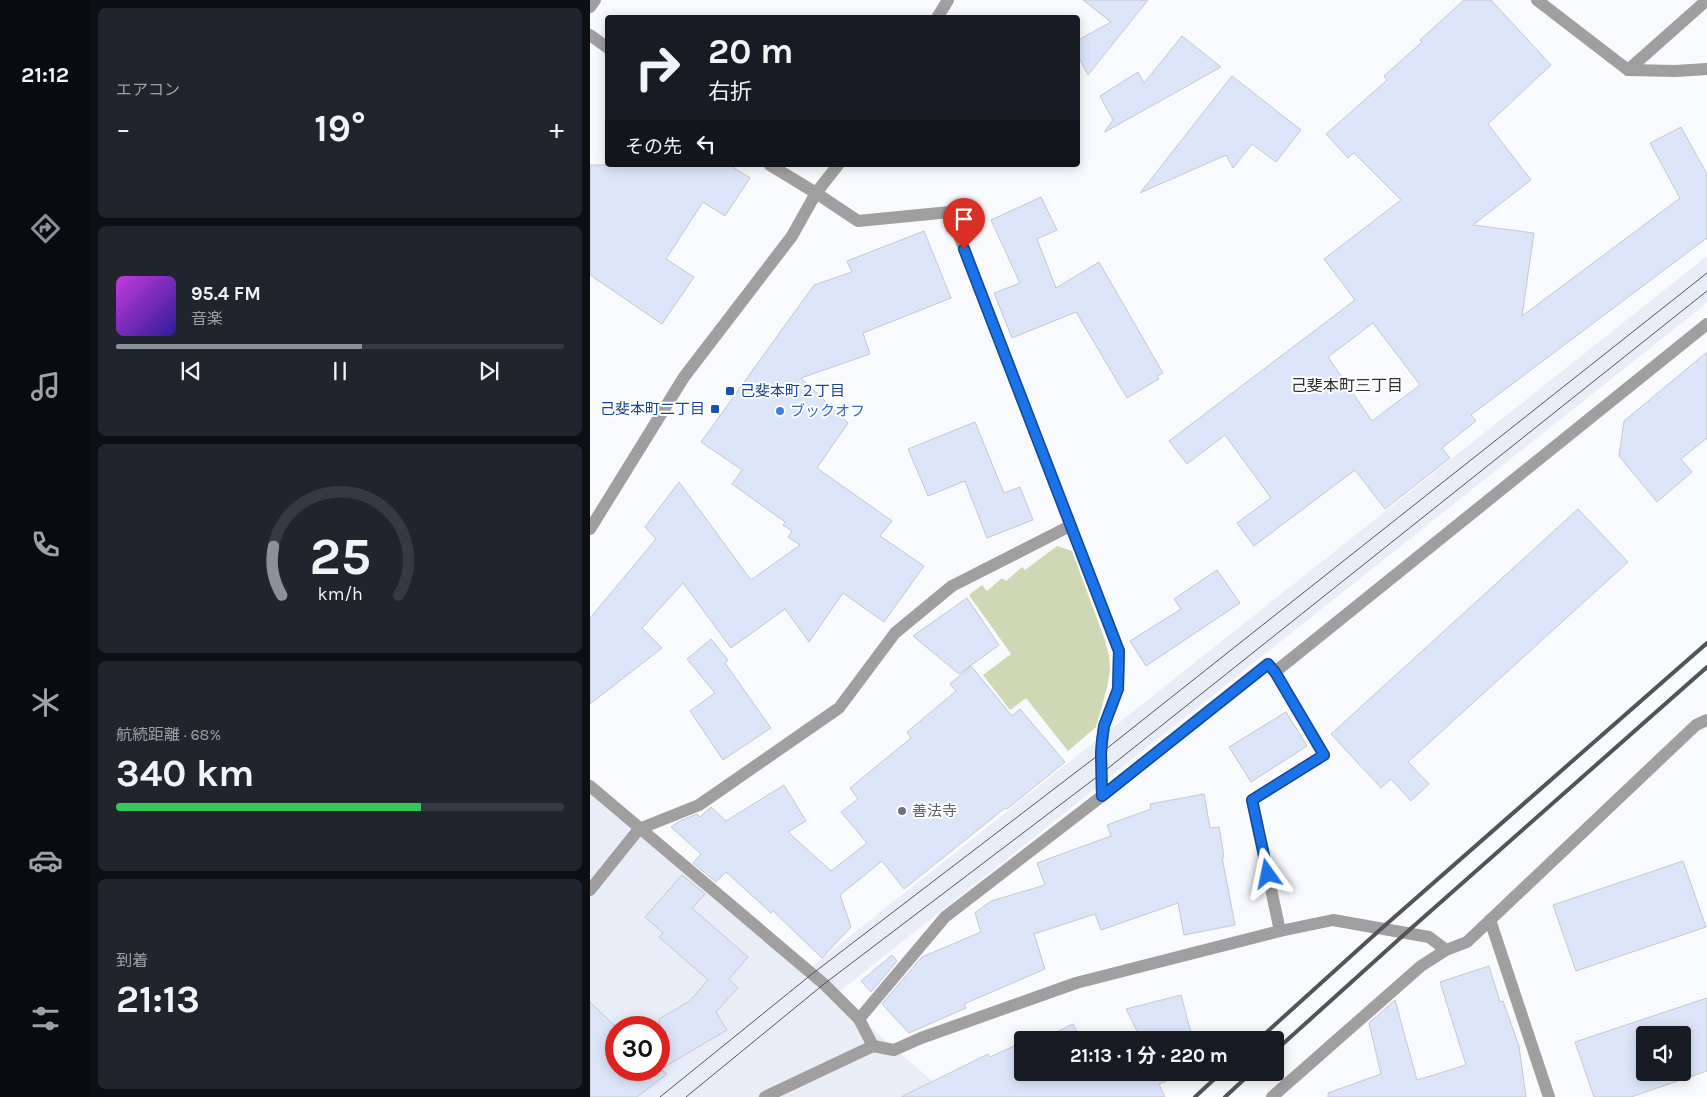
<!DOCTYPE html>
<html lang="ja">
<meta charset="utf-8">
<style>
:root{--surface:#171b24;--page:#20242c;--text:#f1f3f6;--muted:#9ea1a6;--line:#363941;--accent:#8c9099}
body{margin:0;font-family:Karla,"Noto Sans JP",sans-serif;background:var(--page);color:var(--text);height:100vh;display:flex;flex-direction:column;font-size:19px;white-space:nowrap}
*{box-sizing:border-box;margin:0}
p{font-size:16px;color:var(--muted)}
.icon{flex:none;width:28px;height:28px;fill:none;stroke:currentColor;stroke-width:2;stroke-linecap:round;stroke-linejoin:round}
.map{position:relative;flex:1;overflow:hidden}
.panel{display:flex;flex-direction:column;gap:8px;padding:8px;background:#0d0f14;width:500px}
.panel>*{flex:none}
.banner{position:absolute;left:15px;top:15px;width:475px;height:152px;border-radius:5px;box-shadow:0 2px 12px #0003;background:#171b24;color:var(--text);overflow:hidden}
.fabs{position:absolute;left:1046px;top:1026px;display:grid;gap:10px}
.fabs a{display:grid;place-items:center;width:55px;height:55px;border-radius:5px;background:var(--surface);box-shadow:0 2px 12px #0003;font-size:25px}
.speed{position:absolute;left:15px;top:1016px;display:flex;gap:10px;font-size:25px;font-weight:700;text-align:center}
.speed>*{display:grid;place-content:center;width:65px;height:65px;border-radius:50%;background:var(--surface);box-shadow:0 2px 12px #0003;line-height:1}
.speed .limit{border:8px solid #d22;background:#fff;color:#111}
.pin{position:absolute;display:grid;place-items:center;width:42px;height:42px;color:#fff;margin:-51px -21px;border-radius:50% 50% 50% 0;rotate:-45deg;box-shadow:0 0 5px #0007}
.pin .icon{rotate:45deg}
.me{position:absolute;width:55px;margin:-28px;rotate:348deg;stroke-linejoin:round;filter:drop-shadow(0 0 4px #0008)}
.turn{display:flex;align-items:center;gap:18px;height:105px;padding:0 20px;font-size:22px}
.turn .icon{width:65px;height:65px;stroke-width:2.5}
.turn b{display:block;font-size:35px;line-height:42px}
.then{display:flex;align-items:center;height:48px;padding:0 20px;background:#0003;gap:10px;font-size:19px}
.big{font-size:38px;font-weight:700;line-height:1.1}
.panel .tile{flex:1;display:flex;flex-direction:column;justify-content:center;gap:8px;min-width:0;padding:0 18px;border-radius:8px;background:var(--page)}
.panel .dial{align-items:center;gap:0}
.dial svg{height:130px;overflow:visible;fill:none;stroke:var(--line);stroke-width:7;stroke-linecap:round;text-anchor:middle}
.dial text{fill:var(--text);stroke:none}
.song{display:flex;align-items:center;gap:15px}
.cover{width:60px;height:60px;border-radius:8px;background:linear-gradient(135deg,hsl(290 70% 55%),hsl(250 70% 35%))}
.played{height:5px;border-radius:2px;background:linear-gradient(90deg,var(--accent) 55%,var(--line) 55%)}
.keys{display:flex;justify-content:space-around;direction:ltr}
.heat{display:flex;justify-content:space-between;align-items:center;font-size:28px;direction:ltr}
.charge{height:8px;border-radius:4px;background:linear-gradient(90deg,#34c759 68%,var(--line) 0)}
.trip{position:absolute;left:424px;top:1031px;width:270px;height:50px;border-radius:5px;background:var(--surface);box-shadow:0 2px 12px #0003;font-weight:700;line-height:50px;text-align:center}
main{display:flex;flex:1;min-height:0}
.tabs{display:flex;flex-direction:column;width:90px;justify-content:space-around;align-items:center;background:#090b0e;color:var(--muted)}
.tabs .icon{width:35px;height:35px}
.tabs .selected{color:var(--accent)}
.tabs b{font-size:22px;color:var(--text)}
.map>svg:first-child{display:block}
.built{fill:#e8edf8;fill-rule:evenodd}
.green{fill:#d0d7b4}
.building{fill:#dce5fa;stroke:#c6c8cb;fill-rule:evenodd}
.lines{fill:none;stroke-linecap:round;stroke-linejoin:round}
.minor{stroke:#a09e9f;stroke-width:12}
.tertiary{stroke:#a09e9f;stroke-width:12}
.tram{stroke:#535455;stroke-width:1}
.rail{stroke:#535455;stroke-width:4}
.route-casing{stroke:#114b97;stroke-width:12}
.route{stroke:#1a73e8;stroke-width:9}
.transit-dot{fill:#1a4fb4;stroke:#fff;stroke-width:2}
.shop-dot{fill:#3f7fe0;stroke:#fff;stroke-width:2}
.worship-dot{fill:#6b7280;stroke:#fff;stroke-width:2}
.labels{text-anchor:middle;stroke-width:4;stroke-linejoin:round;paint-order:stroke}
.transit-label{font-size:15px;fill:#164399;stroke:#fff;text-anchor:start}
.shop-label{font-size:15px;fill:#366cbe;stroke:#fff;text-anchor:start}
.worship-label{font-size:15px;fill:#5b616d;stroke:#fff;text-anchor:start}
.neighbourhood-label{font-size:16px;fill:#2e2f30;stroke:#fff}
</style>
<main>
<nav class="tabs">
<b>21:12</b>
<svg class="icon selected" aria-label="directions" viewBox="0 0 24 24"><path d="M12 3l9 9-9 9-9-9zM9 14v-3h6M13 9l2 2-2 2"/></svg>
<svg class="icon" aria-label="music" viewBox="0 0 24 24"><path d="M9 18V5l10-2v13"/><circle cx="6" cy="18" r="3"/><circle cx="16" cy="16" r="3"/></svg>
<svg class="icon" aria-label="phone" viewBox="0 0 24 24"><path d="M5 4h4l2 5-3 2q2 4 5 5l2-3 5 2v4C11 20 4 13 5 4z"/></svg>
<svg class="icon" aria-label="climate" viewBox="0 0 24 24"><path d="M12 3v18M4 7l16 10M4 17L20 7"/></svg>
<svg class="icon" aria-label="car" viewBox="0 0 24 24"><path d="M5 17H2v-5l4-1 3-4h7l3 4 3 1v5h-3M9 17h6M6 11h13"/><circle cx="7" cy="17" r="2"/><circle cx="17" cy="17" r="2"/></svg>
<svg class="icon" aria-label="filters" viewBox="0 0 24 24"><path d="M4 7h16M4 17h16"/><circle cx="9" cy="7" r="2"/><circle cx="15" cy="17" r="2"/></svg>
</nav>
<section class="panel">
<div class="tile"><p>エアコン</p>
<div class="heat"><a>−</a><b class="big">19°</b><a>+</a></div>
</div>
<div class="tile">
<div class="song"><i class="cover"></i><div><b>95.4 FM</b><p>音楽</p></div></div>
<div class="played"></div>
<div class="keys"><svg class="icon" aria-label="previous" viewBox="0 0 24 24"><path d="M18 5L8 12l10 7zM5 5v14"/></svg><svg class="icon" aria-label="pause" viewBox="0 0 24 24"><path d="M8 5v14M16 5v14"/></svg><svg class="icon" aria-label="next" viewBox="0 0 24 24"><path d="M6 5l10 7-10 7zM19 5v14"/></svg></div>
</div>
<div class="tile dial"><svg viewBox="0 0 100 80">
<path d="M14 69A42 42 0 1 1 86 69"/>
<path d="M14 69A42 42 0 0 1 9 39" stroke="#8c9099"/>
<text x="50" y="56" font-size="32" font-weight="700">25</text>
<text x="50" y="72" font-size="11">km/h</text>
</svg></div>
<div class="tile"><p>航続距離 · 68%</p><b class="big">340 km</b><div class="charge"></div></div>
<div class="tile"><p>到着</p><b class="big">21:13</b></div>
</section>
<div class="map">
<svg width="1117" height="1097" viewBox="0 0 1117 1097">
<rect width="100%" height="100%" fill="#f8fafe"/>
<path class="built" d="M1117,256V303L244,996L361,1097H0V785L216,971ZM26,1028H69V1070H26Z"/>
<path class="green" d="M467,546L482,551L515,640L519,656L520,671L517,688L506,727L478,751L436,698L420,710L393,675L421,654L379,595L392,585L397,591L412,578L416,581L432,567L435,570Z"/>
<g class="building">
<path d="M493,0H558L498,75L488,56V40L521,22Z"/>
<path d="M874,0H901L961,65L898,124L941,180L883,225L944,233L932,316L1090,198L1060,143L1091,127L1117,174V238L881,415L886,421L852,448L860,458L795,509L765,470L664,546L647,523L681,498L635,435L597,464L579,441L765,300L734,259L811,200L764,153L758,158L736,134L797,80L794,76L832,42L830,40ZM783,323L830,385L782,421L738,357Z"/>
<path d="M592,36L631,67L515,132V131L523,120L510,96L548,72L554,83Z"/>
<path d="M642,76L711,130L686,162L662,144L643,168L636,155L550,193Z"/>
<path d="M0,165H140L160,178L135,216L113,202L76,259L104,277L72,324L0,275Z"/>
<path d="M451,197L467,230L447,239L466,288L509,262L573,373L567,376L569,379L537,398L486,312L422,338L404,293L430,283L401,220Z"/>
<path d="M334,231L361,298L273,333L280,354L211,378L258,423L227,468L302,521L290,536L334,566L294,622L253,593L219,642L195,609L141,648L93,583L52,628L72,648L0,704V618L66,539L55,527L89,482L161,580L210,545L198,537L202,531L193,525L195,522L142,484L152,470L111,442L224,285L262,272L257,261Z"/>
<path d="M1117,352V438L1091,459L1102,472L1067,502L1029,456L1034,421Z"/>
<path d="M385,422L414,493L430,487L443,520L397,538L375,481L338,496L318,449Z"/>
<path d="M988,509L1038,562L818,762L839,784L821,801L801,779L791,788L741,734Z"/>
<path d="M627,570L650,603L556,666L540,641L591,609L584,599Z"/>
<path d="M377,598L409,645L369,674L323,636Z"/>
<path d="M121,639L138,660L135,663L181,728L133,760L100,711L125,693L97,659Z"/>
<path d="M381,666L422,716L430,709L475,762L417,809L415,808L314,889L292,861L250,895L261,927L232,958L183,911L181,913L136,872L126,882L103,863L111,854L81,827L90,821L107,814L110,817L121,807L136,821L194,785L216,821L198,832L241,871L277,843L251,812L268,799L260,788L321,738L317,732L366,691L360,684Z"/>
<path d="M696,712L717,746L661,782L639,747Z"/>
<path d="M614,794L620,828L629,827L634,857H632L645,925L594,935L588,903L511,930L505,914L444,934L455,969L374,1004L376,1008L319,1033L292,1004L332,957L391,932L385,913L401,901L455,885L447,863L521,836L517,825L561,809L560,804Z"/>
<path d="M1093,861L1116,927L986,971L963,905Z"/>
<path d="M92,875L115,894L102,908L158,957L139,979L148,988L126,1012L137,1030L71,1069L77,1074L47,1097H0V1002L27,1028L26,1070H69V1019L100,1001L118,980L69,937L73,933L55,917Z"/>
<path d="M302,955L307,961L281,992L271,981Z"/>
<path d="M899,966L910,1002L913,1001L929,1046L936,1097H738V1093L791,1074L779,1023L805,1000L827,1080L876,1065L850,982Z"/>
<path d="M591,995L603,1040H544L550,1037L536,1009Z"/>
<path d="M1117,998V1071L1041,1097H1004L985,1042ZM1055,1035H1092V1072H1055Z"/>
<path d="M483,1024L491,1040H450Z"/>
<path d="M426,1045L429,1050L432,1048V1072H589L590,1075L569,1084L575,1097H311L398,1054L400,1057Z"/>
</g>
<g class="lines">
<g class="minor">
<path d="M947,0L1038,70L1085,71L1117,69"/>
<path d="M0,7L5,0"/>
<path d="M0,35L18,48"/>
<path d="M1038,70L1117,0"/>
<path d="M180,165L226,193L268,221L360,212L529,651L528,689L514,726L511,753L512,796"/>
<path d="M685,672L734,755L662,800L690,931"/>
<path d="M0,786L234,984L269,1019L283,1046"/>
<path d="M0,890L49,829L109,805L249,708L305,633L362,586L480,526"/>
<path d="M900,920L959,1097"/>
<path d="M269,1019L355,917L512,796L678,664L685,672L1117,324"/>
<path d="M175,1097L283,1046L304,1050L331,1038L486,983L690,931L743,920L839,937L856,950L877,942L1106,725L1117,720"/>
<path d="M682,1097L831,966L856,950"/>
</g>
<g class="tertiary">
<path d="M347,18L358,0"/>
<path d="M0,529L94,377L202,236L226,193L248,165"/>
</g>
<g class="tram">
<path d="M70,1097L222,974L511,753L1117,273"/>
<path d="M96,1097L234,984L512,773L1117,291"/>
</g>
<g class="rail">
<path d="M668,1040L792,928L1117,643"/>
<path d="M685,1051L817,932L1117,667"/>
<path d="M605,1097L632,1072"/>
<path d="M635,1097L662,1072"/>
</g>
</g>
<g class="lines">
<defs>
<path id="route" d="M374,249L529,651L528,689L514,726L512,740L511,753L512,796L678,664L685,672L734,755L662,800L678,874"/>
</defs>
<use href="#route" class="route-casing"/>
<use href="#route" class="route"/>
</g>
<g class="transit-dot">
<rect x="135" y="386" width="10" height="10" rx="2.5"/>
<rect x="120" y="404" width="10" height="10" rx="2.5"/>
</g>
<circle class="shop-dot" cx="190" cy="411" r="5"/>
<circle class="worship-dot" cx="312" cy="811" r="5"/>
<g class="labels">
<g class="transit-label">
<text x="150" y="396">己斐本町２丁目</text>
<text x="115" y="414" text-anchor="end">己斐本町二丁目</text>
</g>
<g class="shop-label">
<text x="200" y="416">ブックオフ</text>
</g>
<g class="worship-label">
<text x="322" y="816">善法寺</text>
</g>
<g class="neighbourhood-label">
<text x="757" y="391">己斐本町三丁目</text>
</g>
</g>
</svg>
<div class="fabs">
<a><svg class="icon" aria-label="sound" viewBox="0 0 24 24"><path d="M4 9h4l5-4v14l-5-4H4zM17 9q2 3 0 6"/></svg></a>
</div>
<div class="speed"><div class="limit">30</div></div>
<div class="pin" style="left:374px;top:249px;background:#d93025"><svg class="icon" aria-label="arrive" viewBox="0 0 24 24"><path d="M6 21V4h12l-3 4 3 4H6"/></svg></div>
<svg class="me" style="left:678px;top:874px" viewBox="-20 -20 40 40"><path d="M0-17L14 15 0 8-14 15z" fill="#1a73e8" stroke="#fff" stroke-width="4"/></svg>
<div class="trip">21:13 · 1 分 · 220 m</div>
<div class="banner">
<div class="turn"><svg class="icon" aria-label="right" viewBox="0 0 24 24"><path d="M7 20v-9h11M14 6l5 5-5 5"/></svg><div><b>20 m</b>右折</div></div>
<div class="then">その先<svg class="icon" aria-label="left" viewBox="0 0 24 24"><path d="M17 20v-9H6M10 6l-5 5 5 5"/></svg></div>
</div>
</div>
</main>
